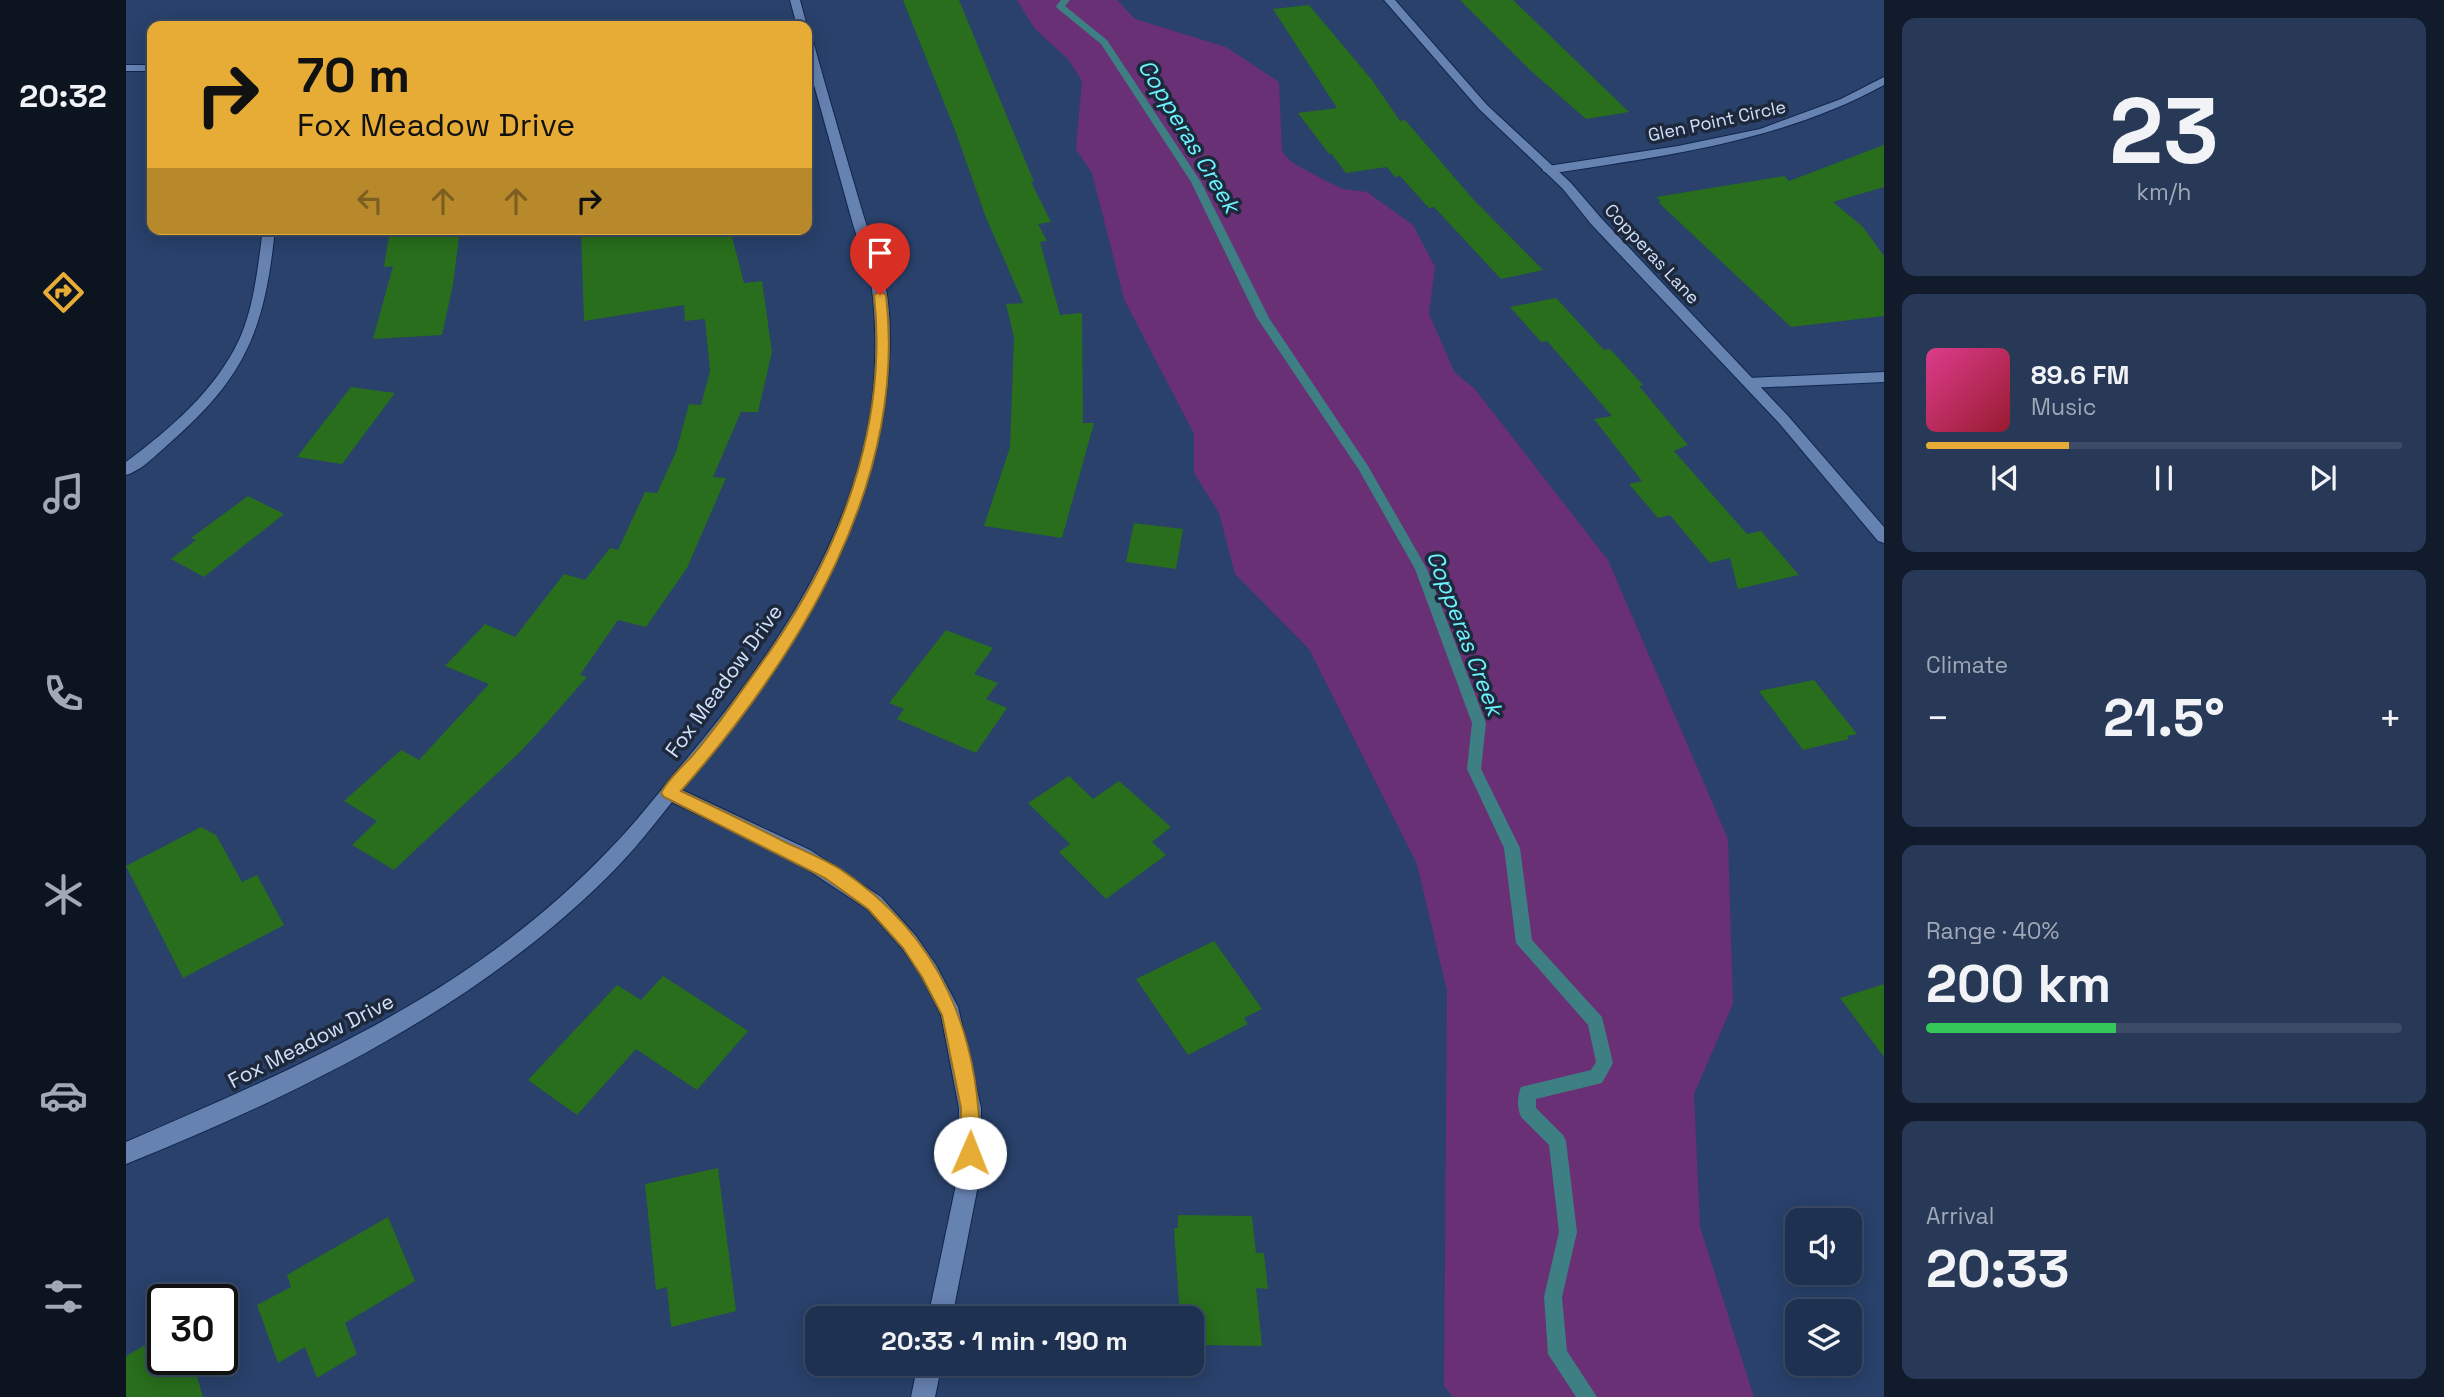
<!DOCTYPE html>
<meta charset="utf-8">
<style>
:root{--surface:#1f3150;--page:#273957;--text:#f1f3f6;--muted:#a1a9b7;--line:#3c4c67;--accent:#e6ac36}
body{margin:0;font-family:"Space Grotesk",sans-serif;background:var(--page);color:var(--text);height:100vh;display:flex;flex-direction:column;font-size:26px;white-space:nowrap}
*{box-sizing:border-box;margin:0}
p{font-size:23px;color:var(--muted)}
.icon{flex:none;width:38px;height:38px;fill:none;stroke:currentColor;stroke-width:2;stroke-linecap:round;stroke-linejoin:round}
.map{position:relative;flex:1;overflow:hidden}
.drawer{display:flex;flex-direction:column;gap:18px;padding:18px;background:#111b2c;width:560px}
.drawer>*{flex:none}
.top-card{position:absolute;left:21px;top:21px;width:665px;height:214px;border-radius:14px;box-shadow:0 4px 18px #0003,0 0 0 2px var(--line);background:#e6ac36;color:#111;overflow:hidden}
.tools{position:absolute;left:1659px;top:1208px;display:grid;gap:14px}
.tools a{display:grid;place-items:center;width:77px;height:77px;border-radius:14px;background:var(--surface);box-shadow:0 4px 18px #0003,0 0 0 2px var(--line);font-size:35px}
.speed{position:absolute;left:21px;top:1284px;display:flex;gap:14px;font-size:35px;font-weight:700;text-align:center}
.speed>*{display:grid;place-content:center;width:91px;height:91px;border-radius:50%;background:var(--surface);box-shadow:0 4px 18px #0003,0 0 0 2px var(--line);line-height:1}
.speed .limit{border:4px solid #111;border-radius:10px;background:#fff;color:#111}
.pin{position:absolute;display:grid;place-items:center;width:60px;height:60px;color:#fff;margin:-72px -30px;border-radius:50% 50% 50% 0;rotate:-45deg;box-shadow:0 0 7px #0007}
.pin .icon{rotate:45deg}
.me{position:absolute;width:77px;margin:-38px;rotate:1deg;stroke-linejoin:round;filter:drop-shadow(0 0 5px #0008)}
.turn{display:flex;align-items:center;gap:24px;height:147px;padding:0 35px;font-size:32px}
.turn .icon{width:91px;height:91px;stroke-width:2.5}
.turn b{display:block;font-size:49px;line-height:60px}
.lanes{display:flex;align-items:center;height:66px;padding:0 35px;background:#0003;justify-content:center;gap:35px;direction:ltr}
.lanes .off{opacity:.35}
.big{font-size:52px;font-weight:800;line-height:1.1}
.drawer .tile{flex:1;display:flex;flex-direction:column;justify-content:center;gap:10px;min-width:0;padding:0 24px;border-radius:14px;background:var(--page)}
.drawer .dial{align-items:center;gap:0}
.dial b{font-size:91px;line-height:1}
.song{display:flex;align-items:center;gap:21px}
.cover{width:84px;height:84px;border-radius:10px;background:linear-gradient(135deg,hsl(330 70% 55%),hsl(350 70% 35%))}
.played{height:7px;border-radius:4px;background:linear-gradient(90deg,var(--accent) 30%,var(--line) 30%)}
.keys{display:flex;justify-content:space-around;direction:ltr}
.heat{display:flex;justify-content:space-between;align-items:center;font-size:38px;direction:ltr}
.charge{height:10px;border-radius:5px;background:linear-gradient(90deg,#34c759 40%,var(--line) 0)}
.trip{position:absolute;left:679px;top:1306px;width:399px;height:70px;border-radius:14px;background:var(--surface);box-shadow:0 4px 18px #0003,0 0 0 2px var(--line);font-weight:800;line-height:70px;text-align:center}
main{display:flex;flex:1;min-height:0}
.menu{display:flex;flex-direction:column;width:126px;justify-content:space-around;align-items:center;background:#0c1420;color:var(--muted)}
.menu .icon{width:49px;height:49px}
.menu .selected{color:var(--accent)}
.menu b{font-size:32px;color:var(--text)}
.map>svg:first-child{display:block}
.green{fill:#6a3075}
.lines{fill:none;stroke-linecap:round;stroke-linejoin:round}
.stream{fill:#3d7f83;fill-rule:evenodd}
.building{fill:#286e1c}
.minor-casing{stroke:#10264e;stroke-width:2}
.tertiary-casing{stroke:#10264e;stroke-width:2}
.minor{fill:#6682b0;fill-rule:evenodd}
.tertiary{fill:#6682b0;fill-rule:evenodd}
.route{fill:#e6ac36;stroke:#967023;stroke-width:2}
.labels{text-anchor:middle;stroke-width:7;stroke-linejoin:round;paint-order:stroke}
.far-street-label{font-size:18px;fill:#d1e0fa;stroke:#1d283b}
.street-label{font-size:21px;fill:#d1e0fa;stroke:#1d283b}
.water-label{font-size:23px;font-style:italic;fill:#6bf4fd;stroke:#1d283b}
</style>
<main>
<nav class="menu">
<b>20:32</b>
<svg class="icon selected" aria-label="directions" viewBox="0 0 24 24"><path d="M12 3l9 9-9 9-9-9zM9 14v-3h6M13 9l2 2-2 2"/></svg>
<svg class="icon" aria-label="music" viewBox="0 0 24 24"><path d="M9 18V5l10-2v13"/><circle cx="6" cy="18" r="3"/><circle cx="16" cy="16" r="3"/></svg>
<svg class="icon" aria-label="phone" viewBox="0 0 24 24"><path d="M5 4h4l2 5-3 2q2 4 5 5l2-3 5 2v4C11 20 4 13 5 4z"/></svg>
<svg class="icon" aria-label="climate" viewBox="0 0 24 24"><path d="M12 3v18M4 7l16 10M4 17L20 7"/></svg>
<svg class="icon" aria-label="car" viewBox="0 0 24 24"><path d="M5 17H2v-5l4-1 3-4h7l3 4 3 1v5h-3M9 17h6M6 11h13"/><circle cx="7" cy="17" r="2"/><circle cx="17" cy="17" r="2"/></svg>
<svg class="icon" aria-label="filters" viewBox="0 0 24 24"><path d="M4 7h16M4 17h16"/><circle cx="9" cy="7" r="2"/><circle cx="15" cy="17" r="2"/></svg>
</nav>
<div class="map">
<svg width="1758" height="1397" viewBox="0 0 1758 1397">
<rect width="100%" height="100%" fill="#29416b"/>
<path class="green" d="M891,0H991L1009,19L1100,47L1153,82L1156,152L1167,163L1200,181L1217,189L1241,192L1287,225L1309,267L1303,314L1329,373L1348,388L1482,560L1602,839L1607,1004L1568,1094L1574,1227L1628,1397H1327L1318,1386L1321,991L1291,864L1183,649L1109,574L1093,513L1068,473V434L998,299L966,173L950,149L956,81L942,59L909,29Z"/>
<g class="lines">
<path class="stream" d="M935,0H944L939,6L981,40L1075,182L1143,318L1242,466L1301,569L1360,723L1355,769L1394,848L1406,940L1476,1017L1487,1063L1476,1083L1410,1099V1108L1437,1135L1440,1141L1451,1232L1436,1297L1441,1351L1471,1397H1450L1422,1354L1418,1297L1433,1232L1423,1145L1395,1117C1391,1108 1391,1096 1395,1087L1465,1070L1470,1062L1462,1025L1390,943L1378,848L1341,769L1346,723L1289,569L1233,470L1131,318L1065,182L975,44L931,8L930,6Z"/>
</g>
<g class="building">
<path d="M777,0H833L908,182H905L925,222L912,224L921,241L914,242L934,315L956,313L957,423H968L936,538L858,526L884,447L888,337L880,304L897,303L859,215L829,130Z"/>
<path d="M1334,0H1387L1503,112L1460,119L1405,71Z"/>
<path d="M1183,5L1246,80L1274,121L1279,120L1347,199L1417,270L1375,279L1308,207L1303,208L1274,176L1269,177L1261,167L1220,173L1206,154H1203L1172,113L1211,108L1147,9Z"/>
<path d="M1758,145V187L1707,202L1737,227L1758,256V316L1665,327L1532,202L1535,201L1530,197L1658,176L1663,181Z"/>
<path d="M264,229H334L327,285L316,335L247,339L267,266L258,267Z"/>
<path d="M455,229H604L618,283L636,281L646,352L632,412H615L587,477L600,478L561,568L520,627L492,620L454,675L461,677L419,725L395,751L268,870L226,845L251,821L218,801L275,750L293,760L363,684L319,666L359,624L389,637L438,574L459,580L484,548L492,550L519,492L531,493L550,452L563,404L575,405L584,371L579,319L559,321L558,305L458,321Z"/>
<path d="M1430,298L1478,350L1484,349L1517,385L1513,386L1562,445L1548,451L1621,534L1635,531L1673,575L1612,589L1604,558L1584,563L1544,515L1532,518L1503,484L1516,481L1468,419L1486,416L1421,341L1415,342L1384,307Z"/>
<path d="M225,387L269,393L216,464L171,457Z"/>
<path d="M122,496L158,514L78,577L45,559L70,540L65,538Z"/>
<path d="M1008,523L1057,529L1050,569L1000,562Z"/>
<path d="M820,630L867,648L848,674L872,683L860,699L881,708L850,753L771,719L778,709L763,703Z"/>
<path d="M1688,680L1731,734L1721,736L1723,739L1677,750L1633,691Z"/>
<path d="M943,776L967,799L993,781L1045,827L1026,842L1040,855L980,899L933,852L944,844L902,803Z"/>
<path d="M75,827L90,835L116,882L131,875L158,925L57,978L0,866Z"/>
<path d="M1088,941L1136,1009L1118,1018L1122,1024L1062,1055L1010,979Z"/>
<path d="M537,976L622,1031L571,1090L510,1049L451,1115L402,1080L491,985L515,1000Z"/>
<path d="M1758,984V1057L1714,998Z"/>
<path d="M592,1168L610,1311L545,1327L541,1287L530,1290L519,1184Z"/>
<path d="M1052,1215L1126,1216L1130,1253H1138L1142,1289L1130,1288L1136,1346L1078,1345L1076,1326H1066V1318H1054L1048,1228H1052Z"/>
<path d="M262,1217L289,1281L219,1323L231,1354L191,1378L179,1347L152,1363L131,1305L165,1287L161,1275Z"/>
<path d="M37,1335V1360H66L77,1397H0V1356Z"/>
</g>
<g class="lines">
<defs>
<g id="minor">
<path d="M664,0H674L681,26V27L671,26Z"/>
<path d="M681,38L687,41C703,99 720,156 737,214C745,240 757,268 761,295C766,328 764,364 760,396C741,548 652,675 556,790L684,850L755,897L790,936L810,965L832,1007L855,1108L854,1175L826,1318H802L832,1175L833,1108L815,1015L796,977L776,948L741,909L670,862L546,802C529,823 513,844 495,863C362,1002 177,1093 0,1164V1142C111,1094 223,1046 325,980C382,943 435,900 482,851C508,825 530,796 553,768C649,655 745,517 749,363C750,342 749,319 747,298C745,272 733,245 726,221C711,167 696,113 681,60Z"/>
<rect x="0" y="65" width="26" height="6"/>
<path d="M1758,77V85C1654,142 1538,156 1422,174L1416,170L1422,166L1552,146L1634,129L1715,99Z"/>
<path d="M137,229H149C139,326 122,374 47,440C34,451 17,470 0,475V462C44,429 89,391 113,340C128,307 132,266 137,229Z"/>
<path d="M1758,372V382L1622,388L1615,383L1622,378Z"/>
<path d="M792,1363H816L809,1397H785Z"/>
</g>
<path id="tertiary" d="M1258,0H1269L1361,105L1445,183L1475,218L1663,417L1758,527V543L1752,541L1653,423L1465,224L1437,189L1353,109Z"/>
</defs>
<use href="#minor" class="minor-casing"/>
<use href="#tertiary" class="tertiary-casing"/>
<use href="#minor" class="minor"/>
<use href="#tertiary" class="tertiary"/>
</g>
<path class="route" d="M754,291L760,295C782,482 674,655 555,791C591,808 626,825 661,843C679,851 698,859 714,869C815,936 855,1034 854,1153L851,1160L844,1162L837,1160L834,1153L835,1108L816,1015L796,977L777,948L742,909L699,878L538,797L535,793C542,779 556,767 566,756C579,741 590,726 602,710C621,682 642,656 660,627C723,529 761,412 748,295Z"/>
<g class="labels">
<g class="far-street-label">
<text transform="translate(1591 121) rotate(-12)" y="6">Glen Point Circle</text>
<text transform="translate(1526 254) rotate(47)" y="6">Copperas Lane</text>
</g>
<g class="street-label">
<text transform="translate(598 681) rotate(-54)" y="7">Fox Meadow Drive</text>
<text transform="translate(185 1041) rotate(-27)" y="7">Fox Meadow Drive</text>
</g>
<g class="water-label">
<text transform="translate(1063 136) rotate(59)" y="8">Copperas Creek</text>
<text transform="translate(1339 633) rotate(69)" y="8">Copperas Creek</text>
</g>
</g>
</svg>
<div class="tools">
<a><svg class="icon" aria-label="sound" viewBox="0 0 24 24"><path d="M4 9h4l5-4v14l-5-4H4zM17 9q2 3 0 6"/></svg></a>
<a><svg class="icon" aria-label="layers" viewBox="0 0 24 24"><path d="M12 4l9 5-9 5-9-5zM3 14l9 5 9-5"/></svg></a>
</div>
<div class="speed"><div class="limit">30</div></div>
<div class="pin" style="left:754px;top:295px;background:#d93025"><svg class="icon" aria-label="arrive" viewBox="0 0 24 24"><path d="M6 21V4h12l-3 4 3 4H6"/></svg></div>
<svg class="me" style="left:844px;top:1153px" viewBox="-20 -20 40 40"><circle r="19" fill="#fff"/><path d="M0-13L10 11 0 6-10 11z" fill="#e6ac36"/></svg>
<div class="trip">20:33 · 1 min · 190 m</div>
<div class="top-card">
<div class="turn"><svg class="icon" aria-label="right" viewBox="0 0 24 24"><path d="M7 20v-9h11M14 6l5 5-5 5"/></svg><div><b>70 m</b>Fox Meadow Drive</div></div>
<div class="lanes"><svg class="icon off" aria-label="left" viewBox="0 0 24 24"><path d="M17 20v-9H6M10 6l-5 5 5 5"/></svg><svg class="icon off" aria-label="ahead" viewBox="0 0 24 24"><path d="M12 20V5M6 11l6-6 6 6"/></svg><svg class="icon off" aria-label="ahead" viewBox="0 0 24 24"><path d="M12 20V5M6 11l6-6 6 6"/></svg><svg class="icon" aria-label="right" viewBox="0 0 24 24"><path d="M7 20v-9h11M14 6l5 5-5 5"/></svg></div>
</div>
</div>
<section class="drawer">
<div class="tile dial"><b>23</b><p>km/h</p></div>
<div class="tile">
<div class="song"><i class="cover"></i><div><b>89.6 FM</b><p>Music</p></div></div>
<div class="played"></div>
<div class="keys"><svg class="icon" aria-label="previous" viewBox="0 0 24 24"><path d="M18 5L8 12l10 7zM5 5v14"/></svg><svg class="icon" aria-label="pause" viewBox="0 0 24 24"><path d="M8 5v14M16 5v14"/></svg><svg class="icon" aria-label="next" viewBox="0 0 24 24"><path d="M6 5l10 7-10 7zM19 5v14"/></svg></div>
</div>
<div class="tile"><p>Climate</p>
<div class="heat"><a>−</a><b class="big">21.5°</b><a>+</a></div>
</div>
<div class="tile"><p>Range · 40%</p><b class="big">200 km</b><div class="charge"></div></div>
<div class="tile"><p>Arrival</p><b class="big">20:33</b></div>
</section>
</main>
